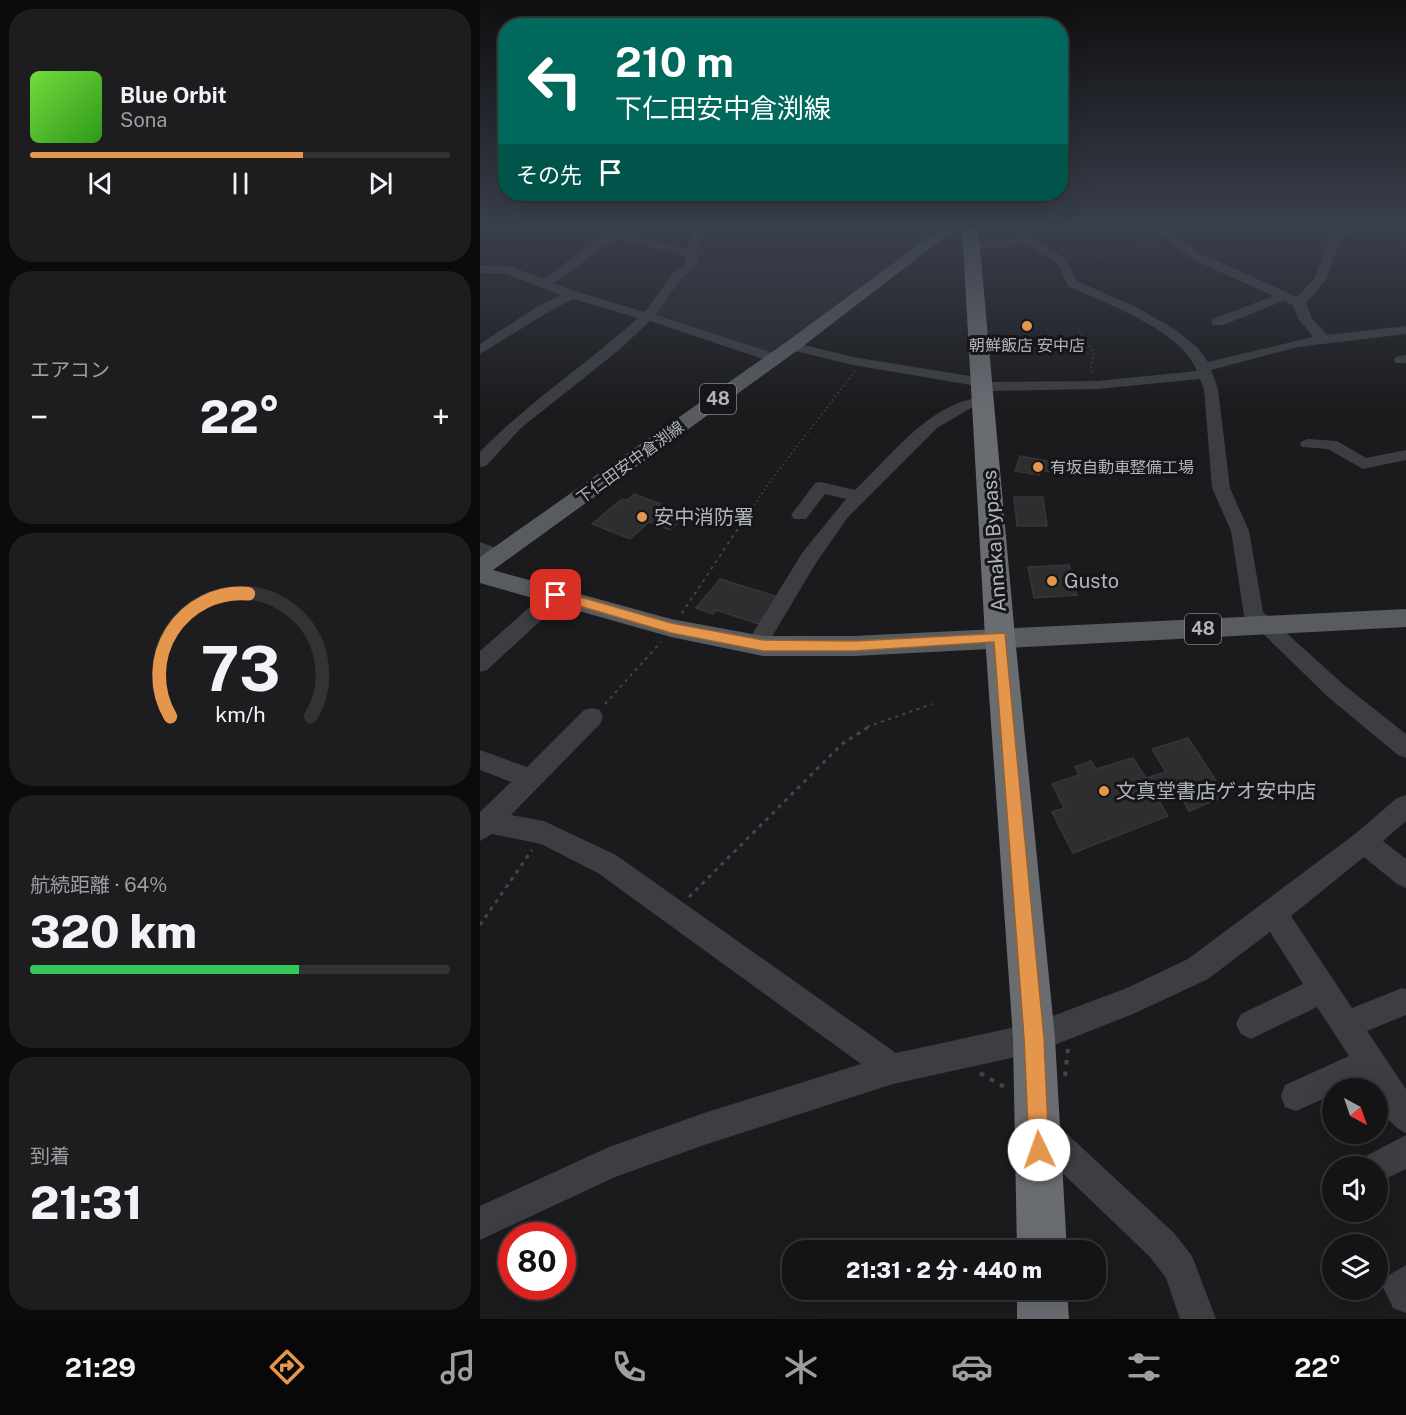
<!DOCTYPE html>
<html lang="ja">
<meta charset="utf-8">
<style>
:root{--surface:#141416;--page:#1d1d1f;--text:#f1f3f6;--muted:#9d9ea1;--line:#333335;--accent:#e4964c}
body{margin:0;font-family:"Public Sans","Noto Sans JP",sans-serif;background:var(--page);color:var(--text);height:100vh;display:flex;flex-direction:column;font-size:22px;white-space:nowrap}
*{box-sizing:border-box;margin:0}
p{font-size:20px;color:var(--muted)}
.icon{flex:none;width:33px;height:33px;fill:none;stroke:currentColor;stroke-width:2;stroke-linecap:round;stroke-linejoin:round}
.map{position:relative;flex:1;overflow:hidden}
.details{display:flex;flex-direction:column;gap:9px;padding:9px;background:#0b0b0c;width:480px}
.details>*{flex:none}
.banner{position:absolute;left:18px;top:18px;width:570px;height:183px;border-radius:24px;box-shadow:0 6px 24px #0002,0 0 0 2px var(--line);background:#00695c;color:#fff;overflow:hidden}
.needle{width:39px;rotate:140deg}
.fabs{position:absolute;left:842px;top:1078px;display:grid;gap:12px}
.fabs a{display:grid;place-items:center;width:66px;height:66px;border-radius:50%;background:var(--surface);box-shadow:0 6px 24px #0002,0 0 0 2px var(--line);font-size:30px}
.speed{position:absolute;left:18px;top:1222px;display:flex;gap:12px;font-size:30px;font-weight:700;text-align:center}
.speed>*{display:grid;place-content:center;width:78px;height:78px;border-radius:50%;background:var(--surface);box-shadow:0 6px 24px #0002,0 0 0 2px var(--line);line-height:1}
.speed .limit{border:9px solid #d22;background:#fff;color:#111}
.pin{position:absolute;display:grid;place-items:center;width:51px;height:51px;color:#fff;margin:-26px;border-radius:12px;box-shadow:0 3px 9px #0006}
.me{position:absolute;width:66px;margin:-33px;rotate:357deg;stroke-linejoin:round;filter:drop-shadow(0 0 4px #0008)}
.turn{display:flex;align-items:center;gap:21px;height:126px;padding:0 18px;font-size:27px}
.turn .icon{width:78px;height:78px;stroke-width:2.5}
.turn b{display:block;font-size:42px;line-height:51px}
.then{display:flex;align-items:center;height:57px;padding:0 18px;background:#0003;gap:12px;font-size:22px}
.big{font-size:45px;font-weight:800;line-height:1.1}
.details .tile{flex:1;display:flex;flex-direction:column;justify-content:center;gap:9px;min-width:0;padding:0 21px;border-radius:24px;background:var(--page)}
.details .dial{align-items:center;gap:0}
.dial svg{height:156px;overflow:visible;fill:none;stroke:var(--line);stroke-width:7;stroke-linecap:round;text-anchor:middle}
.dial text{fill:var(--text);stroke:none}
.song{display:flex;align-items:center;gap:18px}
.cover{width:72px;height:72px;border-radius:9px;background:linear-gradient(135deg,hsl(100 70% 55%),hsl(110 70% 35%))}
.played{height:6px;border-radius:3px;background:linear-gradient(90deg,var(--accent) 65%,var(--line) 65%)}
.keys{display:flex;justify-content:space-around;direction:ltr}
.heat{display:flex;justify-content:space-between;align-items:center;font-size:33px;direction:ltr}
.charge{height:9px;border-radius:4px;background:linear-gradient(90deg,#34c759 64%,var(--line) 0)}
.trip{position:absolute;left:302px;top:1240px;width:324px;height:60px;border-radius:24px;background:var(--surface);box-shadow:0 6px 24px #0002,0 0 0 2px var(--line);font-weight:800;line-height:60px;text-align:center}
.dock{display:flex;height:96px;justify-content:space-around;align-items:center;background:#080809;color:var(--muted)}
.dock .icon{width:42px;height:42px}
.dock .active{color:var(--accent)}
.dock b{font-size:27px;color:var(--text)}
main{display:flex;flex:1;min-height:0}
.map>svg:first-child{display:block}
.built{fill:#27272a}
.building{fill:#2e2e31;stroke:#353639;stroke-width:1.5}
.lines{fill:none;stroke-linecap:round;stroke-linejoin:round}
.path-far3{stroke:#424549;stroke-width:1.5;stroke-dasharray:1.5 3;stroke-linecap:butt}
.path-far2{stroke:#424549;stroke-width:2;stroke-dasharray:3 4.5;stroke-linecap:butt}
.path-far1{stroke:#424549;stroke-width:3;stroke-dasharray:4 5;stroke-linecap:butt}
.path{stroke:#424549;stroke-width:4;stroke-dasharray:4.5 7;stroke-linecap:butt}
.minor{fill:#3c3e42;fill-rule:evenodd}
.major{fill:#585c60;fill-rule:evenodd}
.highway{fill:#696d72;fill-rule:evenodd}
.route{fill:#e4964c;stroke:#946231;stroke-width:1.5}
.poi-dot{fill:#e4964c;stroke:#161618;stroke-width:2}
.labels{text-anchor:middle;stroke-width:6;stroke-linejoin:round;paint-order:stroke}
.far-poi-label{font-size:16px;fill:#afb5bb;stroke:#161618}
.far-street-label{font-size:16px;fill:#afb5bb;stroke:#161618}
.shield{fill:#161618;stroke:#81858a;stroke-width:1.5}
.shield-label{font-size:18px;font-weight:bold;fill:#afb5bb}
.poi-label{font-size:20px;fill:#afb5bb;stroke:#161618;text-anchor:start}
.street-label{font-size:20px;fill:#afb5bb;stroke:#161618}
</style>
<main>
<section class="details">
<div class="tile">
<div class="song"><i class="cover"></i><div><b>Blue Orbit</b><p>Sona</p></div></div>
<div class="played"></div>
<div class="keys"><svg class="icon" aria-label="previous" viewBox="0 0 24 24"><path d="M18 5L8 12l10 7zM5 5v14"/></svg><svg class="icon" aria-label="pause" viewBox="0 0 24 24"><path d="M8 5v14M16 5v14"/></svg><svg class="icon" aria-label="next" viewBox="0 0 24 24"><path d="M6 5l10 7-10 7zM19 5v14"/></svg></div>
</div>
<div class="tile"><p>エアコン</p>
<div class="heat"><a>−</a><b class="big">22°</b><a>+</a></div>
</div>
<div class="tile dial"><svg viewBox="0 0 100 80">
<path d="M14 69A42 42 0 1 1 86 69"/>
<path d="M14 69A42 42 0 0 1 54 6" stroke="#e4964c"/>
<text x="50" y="56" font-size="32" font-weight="700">73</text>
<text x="50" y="72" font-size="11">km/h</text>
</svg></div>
<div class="tile"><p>航続距離 · 64%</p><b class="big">320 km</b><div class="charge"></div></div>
<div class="tile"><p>到着</p><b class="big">21:31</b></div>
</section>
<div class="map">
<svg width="926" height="1319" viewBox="0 0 926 1319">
<rect width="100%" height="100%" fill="#1b1b1d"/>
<path class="built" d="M224,226H466L288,354L173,316L213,253Z"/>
<g class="building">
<path d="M540,456L581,463L578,473L560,470L559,475L535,471Z"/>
<path d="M154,494L194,509L196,508L209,513L190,530L169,522L150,539L112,524L142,499L147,500Z"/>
<path d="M534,497H563L567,526H537Z"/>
<path d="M589,565L597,595L554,598L548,567Z"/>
<path d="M240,579L298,597L279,624L236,610L233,614L216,608Z"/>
<path d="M708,738L746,796L709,811L691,780L670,787L688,816L593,853L572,812L584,808L572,784L599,775L595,767L611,761L616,769L653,758L666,778L686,772L672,749Z"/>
</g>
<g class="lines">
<g class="path-far3">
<path d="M907,229L925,242L926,251"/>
<path d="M596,261L615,260L641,249L681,244"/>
<path d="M599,331L614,353L611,367L614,374"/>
<path d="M264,520L292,479L375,371"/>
</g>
<g class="path-far2">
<path d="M202,613L265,518"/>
<path d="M125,704L181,642"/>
<path d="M387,727L452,704"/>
</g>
<g class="path-far1">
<path d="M209,897L362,744L390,726"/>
<path d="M0,925L52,850"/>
</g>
<g class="path">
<path d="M500,1073L526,1088"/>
<path d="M585,1076L588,1049"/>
</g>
<g class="minor">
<path d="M110,226H124L152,235L206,249L218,226H228L216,253L218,264L200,280L176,315L299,355L301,358L294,362L289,361L170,321L139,350L41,428L6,466L0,467V452C48,402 107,364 158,318L93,299L65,314L0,354V344L55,308L81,295L27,274L0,273V265L29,266L63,279L126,234L111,228ZM136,238L204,255L206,263L192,274L165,312L97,292L74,283Z"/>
<path d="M530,226H541L555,240L586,258L597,281L656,307L696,330L718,348L728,362L833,337L818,318L813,305L803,301L743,325H733L731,322L733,319L793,296L714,260L669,226H681L722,254L817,297L834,279L851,234C865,224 884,226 900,226L899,228L864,235L860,238L846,280L826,303L831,317L847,335L926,326V334L818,347L731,370L738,389L750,488L769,531L783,612L864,685L926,734V758L918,755L848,697L764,615L751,531L732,488L724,389L720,379L617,389L503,391L498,390L497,386L373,365L307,349L305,346L312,342L373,357L502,378L507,379L509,382L617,381L717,371C703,331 625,303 588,286L578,264L547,245L492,249L486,246L492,243L539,239Z"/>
<path d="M926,355V363H916L914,360L916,357Z"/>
<path d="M504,397L512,402L509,405L493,407L457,428L368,517L336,563L284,650L277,652L270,650L267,644L270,638L322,553L366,499L345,494L326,519H314L311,515L335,483L341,482L375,490C411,456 451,401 504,397Z"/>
<path d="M828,439L857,441L886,458L926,450V460L883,469L848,449L822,447L820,444L822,441Z"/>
<path d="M0,542L24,551L26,556L24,561L17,563L0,556Z"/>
<path d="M76,588L83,590L86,595L83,600L7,670L0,672V651L69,590Z"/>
<path d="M112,708L120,710L123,717L120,724L31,815L64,821L136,855L416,1053L554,1023L647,988L708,959L875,834L917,798L926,795V821L903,841L926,859V888L917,884L884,857L811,916L872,1008L922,988L926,989V1015L887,1031L926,1089V1133C910,1126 897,1107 897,1089H890L884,1080L865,1089H852V1095L816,1111L805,1107L801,1096L805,1085L869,1056L837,1007L771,1039L761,1034L756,1024L761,1014L823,984L790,932L728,979L653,1014L554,1053L413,1084L224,1145L135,1177L0,1240V1206L129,1147L224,1113L381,1064L118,873L61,844L12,834L0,841V812L31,782L0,770V750L47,767L104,710Z"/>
<path d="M561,1115L572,1120L694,1233L712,1256L736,1319H700L686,1278L670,1257L550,1142L545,1131L550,1120Z"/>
<path d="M926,1135V1169L897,1183V1167H881L886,1156Z"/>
<path d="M926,1265V1313L913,1308L903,1287L909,1275Z"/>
</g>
<path class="major" d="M464,226H479L318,350L13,570L191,619L283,636H374L926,609V627L374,656H283L191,637L0,583V557L306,342Z"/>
<g class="highway">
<path d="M482,226H498L535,637L575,1038L587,1251H537L533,1038L505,637Z"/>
<path d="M537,1290H587L589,1319H537Z"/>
</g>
</g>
<linearGradient id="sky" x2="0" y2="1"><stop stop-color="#0f0f10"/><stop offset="0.55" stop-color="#393f4c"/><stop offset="1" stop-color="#393f4c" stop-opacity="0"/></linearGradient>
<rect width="926" height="410" fill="url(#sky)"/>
<path class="route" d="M76,590L191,623L283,640L374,641L525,633L564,1038L569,1150L566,1157L559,1160L552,1157L549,1150L544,1038L514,642L374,651H283L191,633L72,598L70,595L72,592Z"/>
<g class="poi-dot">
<circle cx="547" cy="326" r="6"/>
<circle cx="558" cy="467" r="6"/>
<circle cx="162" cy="517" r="6"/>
<circle cx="572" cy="581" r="6"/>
<circle cx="624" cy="791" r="6"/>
</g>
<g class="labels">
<g class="far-poi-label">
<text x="547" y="351">朝鮮飯店 安中店</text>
<text x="570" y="473" text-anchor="start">有坂自動車整備工場</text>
</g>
<g class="far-street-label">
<text transform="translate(150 462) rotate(-36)" y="6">下仁田安中倉渕線</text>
</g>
<g class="shield">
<rect x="220" y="384" width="36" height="30" rx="4.5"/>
<rect x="705" y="614" width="36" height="30" rx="4.5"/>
</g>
<g class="shield-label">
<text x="238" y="405">48</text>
<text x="723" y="635">48</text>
</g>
<g class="poi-label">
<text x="174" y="524">安中消防署</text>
<text x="584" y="588">Gusto</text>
<text x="636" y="798">文真堂書店ゲオ安中店</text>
</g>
<g class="street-label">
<text transform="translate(514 541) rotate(-94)" y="7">Annaka Bypass</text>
</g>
</g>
</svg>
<div class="fabs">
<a><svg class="needle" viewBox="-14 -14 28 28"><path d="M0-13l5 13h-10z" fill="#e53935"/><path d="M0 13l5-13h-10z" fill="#9d9ea1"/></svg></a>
<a><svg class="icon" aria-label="sound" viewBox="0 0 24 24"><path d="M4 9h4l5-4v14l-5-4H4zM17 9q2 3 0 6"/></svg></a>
<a><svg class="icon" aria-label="layers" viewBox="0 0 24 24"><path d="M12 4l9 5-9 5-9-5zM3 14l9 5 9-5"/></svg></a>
</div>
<div class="speed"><div class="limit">80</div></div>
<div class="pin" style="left:76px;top:595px;background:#d93025"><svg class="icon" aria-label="arrive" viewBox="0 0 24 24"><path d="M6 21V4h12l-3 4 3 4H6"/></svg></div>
<svg class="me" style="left:559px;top:1150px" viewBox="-20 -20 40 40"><circle r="19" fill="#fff"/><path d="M0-13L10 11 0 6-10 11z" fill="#e4964c"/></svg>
<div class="trip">21:31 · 2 分 · 440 m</div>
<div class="banner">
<div class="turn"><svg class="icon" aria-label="left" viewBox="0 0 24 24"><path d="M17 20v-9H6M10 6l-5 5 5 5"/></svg><div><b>210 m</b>下仁田安中倉渕線</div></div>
<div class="then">その先<svg class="icon" aria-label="arrive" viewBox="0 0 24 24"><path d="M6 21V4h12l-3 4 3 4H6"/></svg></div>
</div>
</div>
</main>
<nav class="dock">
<b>21:29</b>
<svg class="icon active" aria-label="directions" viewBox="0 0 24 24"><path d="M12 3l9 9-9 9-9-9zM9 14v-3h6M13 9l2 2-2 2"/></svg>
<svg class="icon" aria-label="music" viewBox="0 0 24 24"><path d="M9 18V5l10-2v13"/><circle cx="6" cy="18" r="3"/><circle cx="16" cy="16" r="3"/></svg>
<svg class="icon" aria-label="phone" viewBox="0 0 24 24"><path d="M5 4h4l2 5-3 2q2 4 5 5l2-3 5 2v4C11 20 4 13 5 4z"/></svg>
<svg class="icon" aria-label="climate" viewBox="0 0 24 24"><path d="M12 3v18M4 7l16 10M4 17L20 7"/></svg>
<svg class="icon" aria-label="car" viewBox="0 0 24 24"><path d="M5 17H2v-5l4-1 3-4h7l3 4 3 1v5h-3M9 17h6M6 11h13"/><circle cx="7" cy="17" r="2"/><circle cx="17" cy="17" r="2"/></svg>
<svg class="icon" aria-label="filters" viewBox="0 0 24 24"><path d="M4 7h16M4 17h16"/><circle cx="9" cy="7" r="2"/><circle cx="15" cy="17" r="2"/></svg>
<b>22°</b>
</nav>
